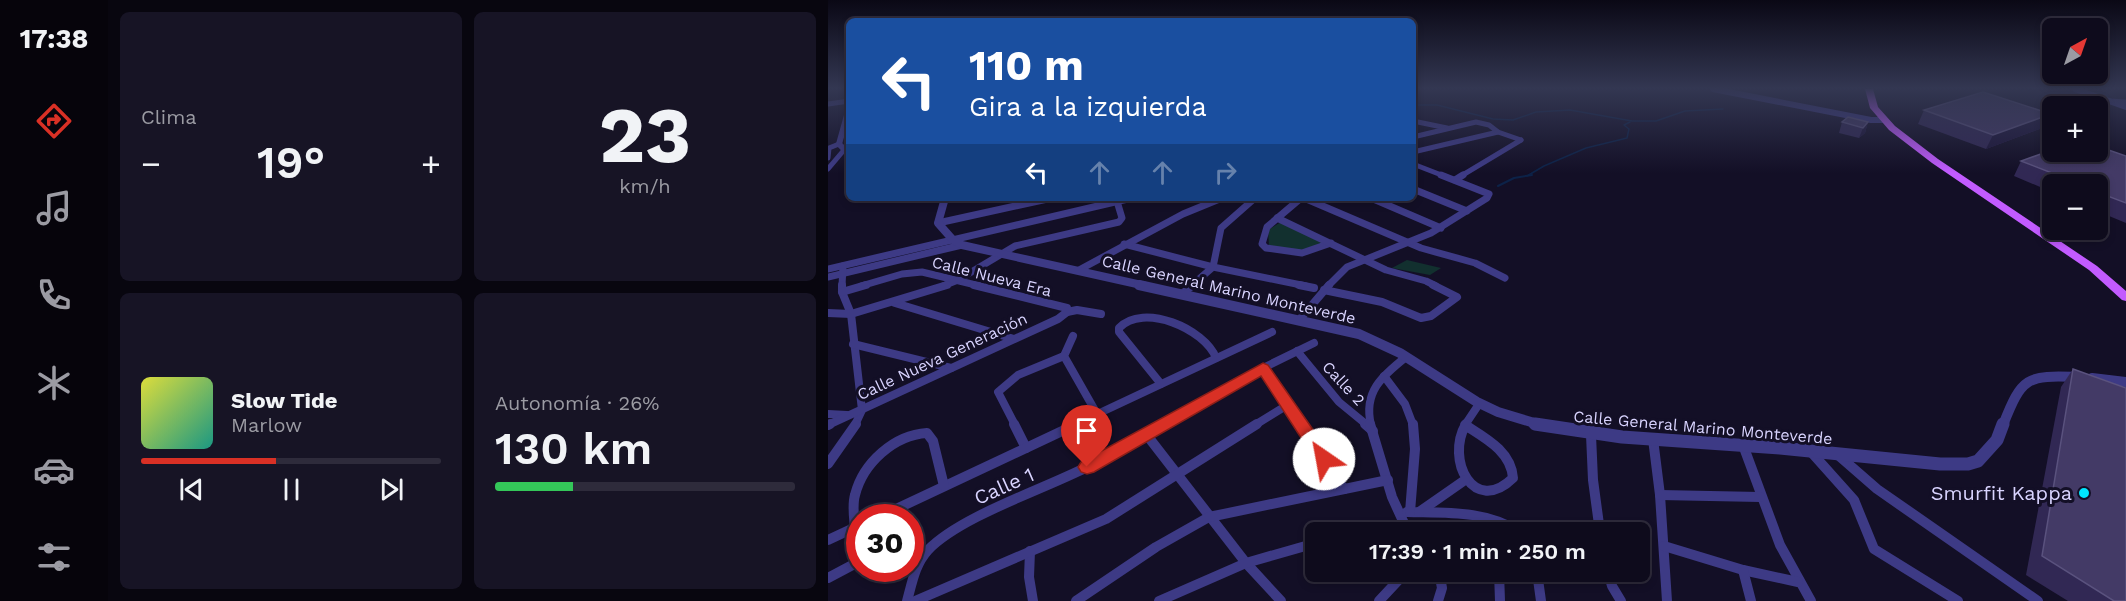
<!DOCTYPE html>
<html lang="es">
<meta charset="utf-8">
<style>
:root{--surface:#0e0b1c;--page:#171425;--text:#f1f3f6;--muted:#9b9ba3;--line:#2e2b3b;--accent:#d93025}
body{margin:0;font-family:"Work Sans",sans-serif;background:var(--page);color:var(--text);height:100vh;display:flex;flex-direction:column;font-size:22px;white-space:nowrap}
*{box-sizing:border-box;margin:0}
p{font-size:20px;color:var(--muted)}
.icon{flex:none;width:33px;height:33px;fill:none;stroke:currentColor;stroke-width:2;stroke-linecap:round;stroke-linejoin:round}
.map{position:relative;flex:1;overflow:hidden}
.drawer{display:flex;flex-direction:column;gap:12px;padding:12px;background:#08060f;width:720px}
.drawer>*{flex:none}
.guide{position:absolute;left:18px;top:18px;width:570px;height:183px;border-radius:9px;box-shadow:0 3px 9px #0003,0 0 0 2px var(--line);background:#1a4fa0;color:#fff;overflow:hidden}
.needle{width:39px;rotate:40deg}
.buttons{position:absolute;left:1214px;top:18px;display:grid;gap:12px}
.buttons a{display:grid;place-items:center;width:66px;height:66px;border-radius:9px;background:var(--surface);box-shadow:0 3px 9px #0003,0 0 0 2px var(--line);font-size:30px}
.speed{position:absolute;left:18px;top:504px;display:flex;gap:12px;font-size:30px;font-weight:700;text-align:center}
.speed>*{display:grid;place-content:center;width:78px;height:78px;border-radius:50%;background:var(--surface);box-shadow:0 3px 9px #0003,0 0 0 2px var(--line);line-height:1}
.speed .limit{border:9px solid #d22;background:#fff;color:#111}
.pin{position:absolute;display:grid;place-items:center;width:51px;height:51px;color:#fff;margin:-62px -26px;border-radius:50% 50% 50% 0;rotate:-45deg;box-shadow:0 0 6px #0007}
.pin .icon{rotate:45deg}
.me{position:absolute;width:66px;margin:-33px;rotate:327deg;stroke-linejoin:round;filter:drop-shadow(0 0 4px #0008)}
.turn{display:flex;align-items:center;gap:21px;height:126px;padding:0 24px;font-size:27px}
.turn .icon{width:78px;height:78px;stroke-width:2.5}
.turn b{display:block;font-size:42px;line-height:51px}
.lanes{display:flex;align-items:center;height:57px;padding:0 24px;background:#0003;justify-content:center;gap:30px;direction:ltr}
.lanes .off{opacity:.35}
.big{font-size:45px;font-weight:600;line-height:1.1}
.drawer .widget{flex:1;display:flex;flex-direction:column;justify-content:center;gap:9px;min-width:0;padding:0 21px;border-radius:9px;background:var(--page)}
.drawer .dial{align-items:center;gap:0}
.dial b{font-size:78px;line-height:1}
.song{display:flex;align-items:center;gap:18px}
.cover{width:72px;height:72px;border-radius:9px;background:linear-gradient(135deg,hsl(60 70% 55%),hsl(170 70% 35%))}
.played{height:6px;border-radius:3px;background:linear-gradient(90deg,var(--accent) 45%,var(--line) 45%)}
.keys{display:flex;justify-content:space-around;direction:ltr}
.heat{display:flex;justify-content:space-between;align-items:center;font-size:33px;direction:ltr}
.charge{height:9px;border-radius:4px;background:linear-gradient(90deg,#34c759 26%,var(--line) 0)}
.drawer .tiles{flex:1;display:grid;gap:12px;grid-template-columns:repeat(2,1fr)}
.trip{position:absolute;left:477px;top:522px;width:345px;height:60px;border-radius:9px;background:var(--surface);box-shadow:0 3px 9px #0003,0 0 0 2px var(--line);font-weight:600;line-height:60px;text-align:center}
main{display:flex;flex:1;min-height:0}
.dock{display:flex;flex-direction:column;width:108px;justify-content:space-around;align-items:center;background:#06040b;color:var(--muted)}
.dock .icon{width:42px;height:42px}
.dock .selected{color:var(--accent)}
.dock b{font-size:27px;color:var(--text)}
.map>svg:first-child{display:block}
.green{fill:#12302f}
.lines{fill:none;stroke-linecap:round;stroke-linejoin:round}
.stream-far1{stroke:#0c2248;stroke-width:1.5}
.stream{stroke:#0c2248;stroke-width:2}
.minor-far3{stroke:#3d3a85;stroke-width:5}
.minor-far2{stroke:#3d3a85;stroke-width:7}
.minor-far1{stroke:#3d3a85;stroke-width:8}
.minor{stroke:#3d3a85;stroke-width:10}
.tertiary-far3{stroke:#3d3a85;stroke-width:6}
.tertiary-far2{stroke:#3d3a85;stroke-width:8}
.tertiary-far1{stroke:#3d3a85;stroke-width:10}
.tertiary{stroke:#3d3a85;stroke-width:13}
.primary{fill:#c25bff;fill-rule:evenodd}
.wall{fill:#312854}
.shaded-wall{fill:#1d163a}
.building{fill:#433a66;stroke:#5a527e;stroke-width:1.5}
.route{fill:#d93025;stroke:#8d1f18;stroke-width:1.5}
.poi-dot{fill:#00e5ff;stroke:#130f26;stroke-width:2}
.labels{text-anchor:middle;stroke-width:6;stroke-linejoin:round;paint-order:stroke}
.street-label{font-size:16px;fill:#d9d4ff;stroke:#130f26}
.near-street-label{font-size:20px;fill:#d9d4ff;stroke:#130f26}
.near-poi-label{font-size:20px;fill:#d9d4ff;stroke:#130f26;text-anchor:end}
</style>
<main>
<nav class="dock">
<b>17:38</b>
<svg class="icon selected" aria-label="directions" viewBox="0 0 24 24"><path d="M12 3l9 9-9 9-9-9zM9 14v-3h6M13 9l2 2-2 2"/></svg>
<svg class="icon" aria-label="music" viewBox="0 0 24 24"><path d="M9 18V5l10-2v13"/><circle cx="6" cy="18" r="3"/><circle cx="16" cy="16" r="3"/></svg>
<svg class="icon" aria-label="phone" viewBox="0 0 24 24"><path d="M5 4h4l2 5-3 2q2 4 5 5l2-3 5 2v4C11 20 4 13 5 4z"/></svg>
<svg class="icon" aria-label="climate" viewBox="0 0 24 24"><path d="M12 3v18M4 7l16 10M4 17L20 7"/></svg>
<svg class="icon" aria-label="car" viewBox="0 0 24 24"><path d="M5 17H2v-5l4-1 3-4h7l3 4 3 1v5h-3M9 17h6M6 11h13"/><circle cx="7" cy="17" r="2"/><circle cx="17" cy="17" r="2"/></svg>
<svg class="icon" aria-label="filters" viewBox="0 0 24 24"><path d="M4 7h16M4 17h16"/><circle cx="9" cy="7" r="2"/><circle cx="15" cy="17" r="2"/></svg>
</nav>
<section class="drawer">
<div class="tiles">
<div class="widget"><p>Clima</p>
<div class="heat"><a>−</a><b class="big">19°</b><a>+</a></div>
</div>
<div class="widget dial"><b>23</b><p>km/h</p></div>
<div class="widget">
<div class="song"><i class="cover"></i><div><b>Slow Tide</b><p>Marlow</p></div></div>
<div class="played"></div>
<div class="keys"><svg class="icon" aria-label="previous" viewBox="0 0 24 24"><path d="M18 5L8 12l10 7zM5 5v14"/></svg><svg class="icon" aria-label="pause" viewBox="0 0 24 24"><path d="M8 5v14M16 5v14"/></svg><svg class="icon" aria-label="next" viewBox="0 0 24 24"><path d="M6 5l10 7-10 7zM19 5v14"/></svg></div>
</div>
<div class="widget"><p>Autonomía · 26%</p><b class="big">130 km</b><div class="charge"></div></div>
</div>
</section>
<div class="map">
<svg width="1298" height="601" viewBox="0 0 1298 601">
<rect width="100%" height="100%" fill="#130f26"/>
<g class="green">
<path d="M453,222L499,243L476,252L441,246L440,230Z"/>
<path d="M579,260L613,268L602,275L564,268Z"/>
</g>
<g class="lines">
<g class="stream-far1">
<path d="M585,105H609L665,119L685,120L708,112L742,110L804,121H828L857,111L895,109"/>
<path d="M699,176L716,166L758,148L799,138L801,129L796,125L802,122"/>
</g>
<path class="stream" d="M670,186L686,178L704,175"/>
<g class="minor-far3">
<path d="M1282,101L1298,102"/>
<path d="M0,104L21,101"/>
<path d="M585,121L619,128"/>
<path d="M585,137L648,122L661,125L670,132L693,140"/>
<path d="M585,152L670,132"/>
<path d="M0,158L1,148L11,144"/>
<path d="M585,164L616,176"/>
<path d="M0,169L16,150L21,149"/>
<path d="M633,176L693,140"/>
</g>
<g class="minor-far2">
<path d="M627,180L635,175"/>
<path d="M585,189L639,211"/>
<path d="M473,198L439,227L434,244L438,248L474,253L503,243"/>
<path d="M476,198L593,248L647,263L677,278"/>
<path d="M543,198L613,228"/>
<path d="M449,218L558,270L598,281L608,286"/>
<path d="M110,223L224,198"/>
<path d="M296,244L385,267L478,286"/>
<path d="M0,269L304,198"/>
<path d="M251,270L355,214L394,198"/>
<path d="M0,277L134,245"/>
<path d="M14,286L15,266"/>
<path d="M33,286L74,274L94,272L152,286"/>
<path d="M115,286L130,280L187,246L291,222L294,218L288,198"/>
<path d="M363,286L385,267L393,228L427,198"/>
<path d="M500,286L519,267L603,233L659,198L661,194L613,175"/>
</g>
<g class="minor-far1">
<path d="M14,285V292L23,314L34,410L27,425"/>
<path d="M471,285L486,288"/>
<path d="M496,290L554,302L593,318L603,316L629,297L605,285"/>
<path d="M14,292L38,285"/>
<path d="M354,294L365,285"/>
<path d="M67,303L186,339"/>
<path d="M239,312L249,310L273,314"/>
<path d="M0,313L23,314L119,285"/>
<path d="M472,319L501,285"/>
<path d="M245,336L236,356L269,414"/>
<path d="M25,344L123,368"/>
<path d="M469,351L511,402L539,425"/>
<path d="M435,368L473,425"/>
<path d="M556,376L577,404L585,425"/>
<path d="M333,384L291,332V328C315,302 377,329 388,358"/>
<path d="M0,414L19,415"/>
<path d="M0,425L230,319L239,312V308L146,285"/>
<path d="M187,425L170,392L190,375L236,356"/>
<path d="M246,425L444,332"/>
<path d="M333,425L435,368L486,343"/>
<path d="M427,425L461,404"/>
<path d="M543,425C535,392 554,376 578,357"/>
<path d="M637,425L651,404"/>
</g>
<g class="minor">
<path d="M186,424L198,448"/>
<path d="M472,424L516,489"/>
<path d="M537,424L545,431"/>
<path d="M542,424L564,497L580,532"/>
<path d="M0,425L2,424"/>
<path d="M637,425C657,438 683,451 685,478C646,516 617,460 638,424"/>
<path d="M318,434L418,563L453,601"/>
<path d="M763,435L765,480L772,532"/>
<path d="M825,439L832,495L839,601"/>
<path d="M915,445L952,545L983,601"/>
<path d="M984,453L1026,500L1046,549L1130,601"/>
<path d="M1010,455L1049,489L1210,601"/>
<path d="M0,464L28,424"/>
<path d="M832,495L932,497"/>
<path d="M579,512C617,513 658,510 691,532"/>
<path d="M582,512L587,449L585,424"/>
<path d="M591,512L637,480"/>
<path d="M49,518L249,424"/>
<path d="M27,528C26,517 24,505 27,495C35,463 66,435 99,433L105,441L116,486"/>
<path d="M554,532L576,529"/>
<path d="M0,540L30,526"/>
<path d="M836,546L915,570L970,582"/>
<path d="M202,551L201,577L205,601"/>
<path d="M915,570L923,601"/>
<path d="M671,572L672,601"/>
<path d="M709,572L713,601"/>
<path d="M780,572L784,586L793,601"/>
<path d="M0,578L32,561"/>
<path d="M79,601C84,583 87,564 100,550C133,516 214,490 259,467C285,454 310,438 336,424"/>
<path d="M87,601L278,519L429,424"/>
<path d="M248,601L328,547L381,517L560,480"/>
<path d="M331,601L418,563L488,543"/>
<path d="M551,601L578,572"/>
<path d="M610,601L614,588L611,572"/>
</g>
<g class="tertiary-far3">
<path d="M885,89L1043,120H1054"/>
<path d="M1247,89L1298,107"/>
<path d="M21,108L11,144L21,154"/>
</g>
<path class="tertiary-far2" d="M117,198L110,223L125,240L134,245L318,286"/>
<g class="tertiary-far1">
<path d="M311,285L531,334L572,353L649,402L670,412L713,425"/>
<path d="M1264,378L1298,382"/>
<path d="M1175,425C1194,377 1198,375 1250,377"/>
</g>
<path class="tertiary" d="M707,424L794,437L952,448L1112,464H1140L1150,461L1169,440L1175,424"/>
<path class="primary" d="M1037,89H1045L1050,107L1067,126L1110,159L1269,266L1298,291V301L1294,300L1261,270L1104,163L1061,130L1042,108Z"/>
</g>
<g class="wall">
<path d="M1096,110L1223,114L1217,127L1158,149L1090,124Z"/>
<path d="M1014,122H1040L1037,133L1031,138L1011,133Z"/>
<path d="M1298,156V223L1269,211V184H1224V192L1186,176L1193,161Z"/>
<path d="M1245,369L1298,601H1240L1198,575L1233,387Z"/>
</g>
<g class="shaded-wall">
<path d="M1223,114L1217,127L1158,149L1165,135Z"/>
<path d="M1040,122L1037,133L1031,138L1035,128Z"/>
</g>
<g class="building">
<path d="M1155,92L1223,114L1165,135L1096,110Z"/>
<path d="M1020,117L1040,122L1035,128L1014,122Z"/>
<path d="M1269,146L1298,156V203L1269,192V184H1252L1193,161L1224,150V152H1269Z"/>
<path d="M1245,369L1298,388V601H1286L1214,556Z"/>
</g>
<linearGradient id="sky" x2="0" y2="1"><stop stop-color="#0a0815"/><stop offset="0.51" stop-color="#333752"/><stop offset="1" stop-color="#333752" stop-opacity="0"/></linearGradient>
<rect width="1298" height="173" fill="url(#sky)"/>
<path class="route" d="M435,363L440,365L502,454L505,459L502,464L496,466L490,464L433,376L266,472L259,474L253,472L250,467L253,462Z"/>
<circle class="poi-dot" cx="1256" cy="493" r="6"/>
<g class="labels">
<g class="street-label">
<text transform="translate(164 276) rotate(14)" y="6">Calle Nueva Era</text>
<text transform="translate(401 289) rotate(13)" y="6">Calle General Marino Monteverde</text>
<text transform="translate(114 356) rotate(-25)" y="6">Calle Nueva Generación</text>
<text transform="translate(516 383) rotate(47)" y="6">Calle 2</text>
<text transform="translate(875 427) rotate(5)" y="6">Calle General Marino Monteverde</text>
</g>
<g class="near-street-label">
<text transform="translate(176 486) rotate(-24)" y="7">Calle 1</text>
</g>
<g class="near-poi-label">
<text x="1244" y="500">Smurfit Kappa</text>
</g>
</g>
</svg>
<div class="buttons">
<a><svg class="needle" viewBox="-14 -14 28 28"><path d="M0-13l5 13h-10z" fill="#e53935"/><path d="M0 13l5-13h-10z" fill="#9b9ba3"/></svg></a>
<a>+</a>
<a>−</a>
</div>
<div class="speed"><div class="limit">30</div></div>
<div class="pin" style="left:259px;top:467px;background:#d93025"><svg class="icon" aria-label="arrive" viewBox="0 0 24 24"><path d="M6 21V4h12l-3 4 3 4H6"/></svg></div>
<svg class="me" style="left:496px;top:459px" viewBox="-20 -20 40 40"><circle r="19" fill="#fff"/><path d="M0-13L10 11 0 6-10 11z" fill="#d93025"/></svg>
<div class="trip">17:39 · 1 min · 250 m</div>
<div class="guide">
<div class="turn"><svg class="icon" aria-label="left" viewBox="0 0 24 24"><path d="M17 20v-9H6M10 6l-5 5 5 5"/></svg><div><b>110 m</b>Gira a la izquierda</div></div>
<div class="lanes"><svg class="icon" aria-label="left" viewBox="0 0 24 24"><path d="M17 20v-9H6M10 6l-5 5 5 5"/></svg><svg class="icon off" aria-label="ahead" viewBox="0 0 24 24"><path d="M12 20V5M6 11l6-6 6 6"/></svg><svg class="icon off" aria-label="ahead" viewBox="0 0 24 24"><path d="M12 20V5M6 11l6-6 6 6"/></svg><svg class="icon off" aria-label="right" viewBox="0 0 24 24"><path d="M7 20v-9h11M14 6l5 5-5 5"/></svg></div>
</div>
</div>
</main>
